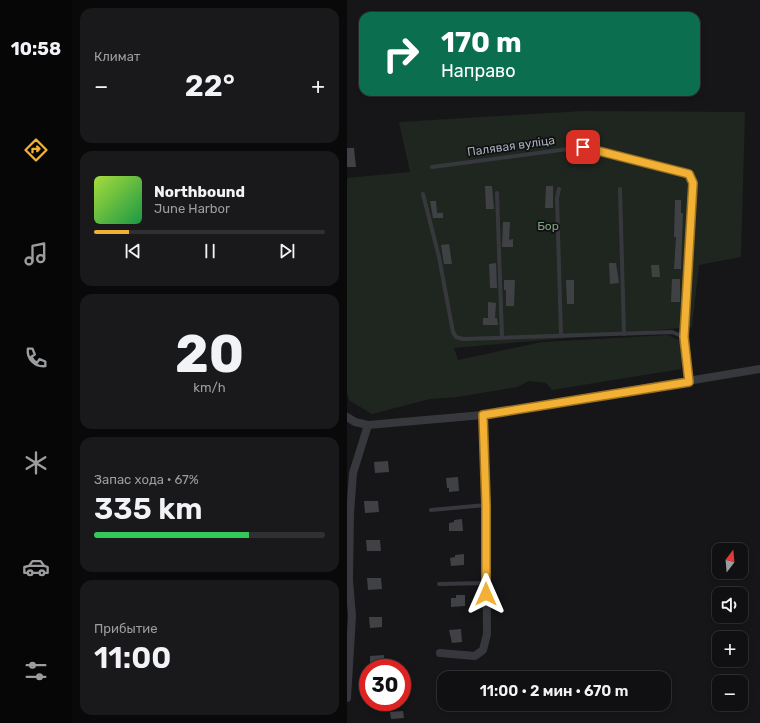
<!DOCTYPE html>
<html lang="ru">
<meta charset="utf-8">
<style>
:root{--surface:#101012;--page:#19191b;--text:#f1f3f6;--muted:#9c9d9f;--line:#303032;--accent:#f2b134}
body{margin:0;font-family:Rubik,sans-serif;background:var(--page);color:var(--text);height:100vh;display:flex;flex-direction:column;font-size:15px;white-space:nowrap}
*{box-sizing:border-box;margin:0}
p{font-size:13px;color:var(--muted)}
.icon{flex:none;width:22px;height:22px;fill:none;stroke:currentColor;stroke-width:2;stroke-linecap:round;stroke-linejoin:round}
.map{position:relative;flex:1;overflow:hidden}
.drawer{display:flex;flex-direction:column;gap:8px;padding:8px;background:#09090a;width:275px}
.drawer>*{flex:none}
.banner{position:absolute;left:12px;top:12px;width:341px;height:84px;border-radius:12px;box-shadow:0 2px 6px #0003,0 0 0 1px var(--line);background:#0b6e4f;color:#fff;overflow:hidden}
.needle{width:26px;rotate:16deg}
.buttons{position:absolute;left:365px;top:543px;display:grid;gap:8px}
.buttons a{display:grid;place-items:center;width:36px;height:36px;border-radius:8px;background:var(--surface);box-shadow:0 2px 6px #0003,0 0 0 1px var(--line);font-size:20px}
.speed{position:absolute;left:12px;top:659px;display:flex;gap:8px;font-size:20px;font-weight:700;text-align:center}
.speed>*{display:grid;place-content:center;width:52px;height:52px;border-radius:50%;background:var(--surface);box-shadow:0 2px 6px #0003,0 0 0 1px var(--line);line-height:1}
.speed .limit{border:6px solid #d22;background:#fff;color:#111}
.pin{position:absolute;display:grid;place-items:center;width:34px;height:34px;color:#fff;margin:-17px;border-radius:8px;box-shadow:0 2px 6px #0006}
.me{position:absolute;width:44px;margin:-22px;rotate:0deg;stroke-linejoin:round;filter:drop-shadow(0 0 3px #0008)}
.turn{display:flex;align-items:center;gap:14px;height:84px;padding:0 16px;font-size:18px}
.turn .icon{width:52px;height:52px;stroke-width:2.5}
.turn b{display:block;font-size:28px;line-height:34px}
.big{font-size:30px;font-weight:600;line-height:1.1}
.drawer .card{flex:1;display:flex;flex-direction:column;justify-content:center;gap:6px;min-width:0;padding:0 14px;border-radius:12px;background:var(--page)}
.drawer .dial{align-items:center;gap:0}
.dial b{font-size:52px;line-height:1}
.song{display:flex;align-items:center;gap:12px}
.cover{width:48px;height:48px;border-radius:6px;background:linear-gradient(135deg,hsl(80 70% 55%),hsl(140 70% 35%))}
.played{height:4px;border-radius:2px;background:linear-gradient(90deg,var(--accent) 15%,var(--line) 15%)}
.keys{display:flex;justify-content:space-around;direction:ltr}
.heat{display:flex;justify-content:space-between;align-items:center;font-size:22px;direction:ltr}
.charge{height:6px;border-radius:3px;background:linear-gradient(90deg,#34c759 67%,var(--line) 0)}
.trip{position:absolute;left:90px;top:671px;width:234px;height:40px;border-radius:12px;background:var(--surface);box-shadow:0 2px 6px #0003,0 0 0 1px var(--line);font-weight:600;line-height:40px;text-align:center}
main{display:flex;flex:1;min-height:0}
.dock{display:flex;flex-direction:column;width:72px;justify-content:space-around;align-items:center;background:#060607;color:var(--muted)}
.dock .icon{width:28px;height:28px}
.dock .active{color:var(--accent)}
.dock b{font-size:18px;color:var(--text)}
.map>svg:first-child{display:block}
.green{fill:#1e261f}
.building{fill:#404145}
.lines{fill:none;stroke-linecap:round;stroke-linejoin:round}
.service{stroke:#37383d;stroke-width:4}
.minor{stroke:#37383d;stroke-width:8}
.route-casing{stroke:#9d7322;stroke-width:10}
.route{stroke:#f2b134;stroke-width:7}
.labels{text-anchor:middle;stroke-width:3.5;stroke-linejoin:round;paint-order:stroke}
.street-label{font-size:12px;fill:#a8adb8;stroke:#111113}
.park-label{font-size:12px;fill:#7fa381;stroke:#111113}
</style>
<main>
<nav class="dock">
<b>10:58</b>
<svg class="icon active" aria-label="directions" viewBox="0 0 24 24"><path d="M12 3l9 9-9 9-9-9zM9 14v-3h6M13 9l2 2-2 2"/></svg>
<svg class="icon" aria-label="music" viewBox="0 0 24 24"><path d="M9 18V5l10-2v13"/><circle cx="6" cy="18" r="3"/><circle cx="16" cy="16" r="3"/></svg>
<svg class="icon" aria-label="phone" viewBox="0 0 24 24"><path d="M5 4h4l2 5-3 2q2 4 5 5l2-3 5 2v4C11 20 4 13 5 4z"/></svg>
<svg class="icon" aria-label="climate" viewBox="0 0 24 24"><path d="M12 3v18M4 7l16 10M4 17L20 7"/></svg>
<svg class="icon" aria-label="car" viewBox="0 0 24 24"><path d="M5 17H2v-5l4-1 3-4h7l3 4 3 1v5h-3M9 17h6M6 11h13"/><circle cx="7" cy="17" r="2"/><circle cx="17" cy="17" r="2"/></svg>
<svg class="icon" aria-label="filters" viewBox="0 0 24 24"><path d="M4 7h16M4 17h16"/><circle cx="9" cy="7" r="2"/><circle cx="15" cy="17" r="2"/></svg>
</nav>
<section class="drawer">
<div class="card"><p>Климат</p>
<div class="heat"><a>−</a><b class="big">22°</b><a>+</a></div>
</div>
<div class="card">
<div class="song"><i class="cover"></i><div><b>Northbound</b><p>June Harbor</p></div></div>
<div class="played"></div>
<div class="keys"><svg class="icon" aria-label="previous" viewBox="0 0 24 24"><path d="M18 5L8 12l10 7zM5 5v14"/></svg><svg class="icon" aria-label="pause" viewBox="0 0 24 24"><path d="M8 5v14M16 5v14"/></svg><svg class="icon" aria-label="next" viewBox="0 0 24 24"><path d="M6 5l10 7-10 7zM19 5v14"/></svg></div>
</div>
<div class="card dial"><b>20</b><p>km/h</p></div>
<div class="card"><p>Запас хода · 67%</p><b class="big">335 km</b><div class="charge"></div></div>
<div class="card"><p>Прибытие</p><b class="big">11:00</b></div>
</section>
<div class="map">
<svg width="413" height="723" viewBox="0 0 413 723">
<rect width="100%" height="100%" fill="#161618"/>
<path class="green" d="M236,111L398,112L394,257L352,265L345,327L107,348L111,360L195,342L321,335L336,342L334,369L205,390L199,383L182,381L170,387L110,397L83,399L25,414L3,401L0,394V178L63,172L52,122Z"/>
<g class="building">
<path d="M0,148H7L9,167H0Z"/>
<path d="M138,186H145L147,209H139Z"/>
<path d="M199,186H206V208H198Z"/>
<path d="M328,200H334V213H336L334,269H327L329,237H327Z"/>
<path d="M83,201H89L90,213H96V218H86Z"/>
<path d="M156,222H163L162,240L166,239V247H155Z"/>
<path d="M102,244L105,264H97L94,245Z"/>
<path d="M149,263L150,288H143L142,264Z"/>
<path d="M262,263H269L272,283L263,284Z"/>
<path d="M304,265H312L313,277H305Z"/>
<path d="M325,279H333V302H324Z"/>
<path d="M157,280H168L167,306H159V290H157Z"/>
<path d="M219,280H227V304H220Z"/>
<path d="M141,302L149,303L148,318H150L151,325H136V318H141Z"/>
<path d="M41,461L42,472L28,473L27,462Z"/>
<path d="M111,477L112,491L102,492V488H100L99,478Z"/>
<path d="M17,501H31L32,512L18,513Z"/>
<path d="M115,519L116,531H102V523L107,522V520Z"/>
<path d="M19,540H33L34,551H20Z"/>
<path d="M117,554V565L104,566L103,558L108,557V555Z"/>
<path d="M20,578H34L35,589L21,590Z"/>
<path d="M109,595H118V606L104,607V598H109Z"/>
<path d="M22,617H35V627L23,628Z"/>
<path d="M114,629L115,642L105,643L102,630Z"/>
<path d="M37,655V667H23V656Z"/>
<path d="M56,711L57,718L44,719L43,712Z"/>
</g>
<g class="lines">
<g class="service">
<path d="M85,167L236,147L342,174L346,183L337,337"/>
<path d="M212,189L210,198L214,335"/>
<path d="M273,189L277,334"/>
<path d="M150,193L155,337"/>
<path d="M76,194L92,257L106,332L109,337L116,339L325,332L337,337L342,381"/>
<path d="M84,510L139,505"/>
<path d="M92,584L139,583"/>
</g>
<g class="minor">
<path d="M0,417L8,422L21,425L136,415L413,369"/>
<path d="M93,653L128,656L136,650L140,634L139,505L136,415"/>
<path d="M0,698L5,616L2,580L3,514L6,473L21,425"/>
</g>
</g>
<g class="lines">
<defs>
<path id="route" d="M139,594V505L136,415L342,382L337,337L346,183L342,174L236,147"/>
</defs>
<use href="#route" class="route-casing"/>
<use href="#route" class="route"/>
</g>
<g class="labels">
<g class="street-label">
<text transform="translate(164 146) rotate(-8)" y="4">Палявая вуліца</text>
</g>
<g class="park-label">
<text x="201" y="230">Бор</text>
</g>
</g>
</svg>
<div class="buttons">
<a><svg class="needle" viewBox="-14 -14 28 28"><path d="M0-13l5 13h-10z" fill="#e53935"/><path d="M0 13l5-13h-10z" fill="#9c9d9f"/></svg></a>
<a><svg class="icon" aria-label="sound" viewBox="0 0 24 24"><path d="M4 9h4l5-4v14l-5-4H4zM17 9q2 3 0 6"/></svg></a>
<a>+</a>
<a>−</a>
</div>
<div class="speed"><div class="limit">30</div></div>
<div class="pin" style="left:236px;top:147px;background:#d93025"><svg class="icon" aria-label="arrive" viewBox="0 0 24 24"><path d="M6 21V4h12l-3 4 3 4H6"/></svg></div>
<svg class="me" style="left:139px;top:594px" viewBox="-20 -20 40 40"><path d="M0-17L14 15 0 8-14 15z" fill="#f2b134" stroke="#fff" stroke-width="4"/></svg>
<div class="trip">11:00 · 2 мин · 670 m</div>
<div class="banner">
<div class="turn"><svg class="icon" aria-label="right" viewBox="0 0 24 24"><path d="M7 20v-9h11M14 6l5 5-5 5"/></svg><div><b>170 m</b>Направо</div></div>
</div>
</div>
</main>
